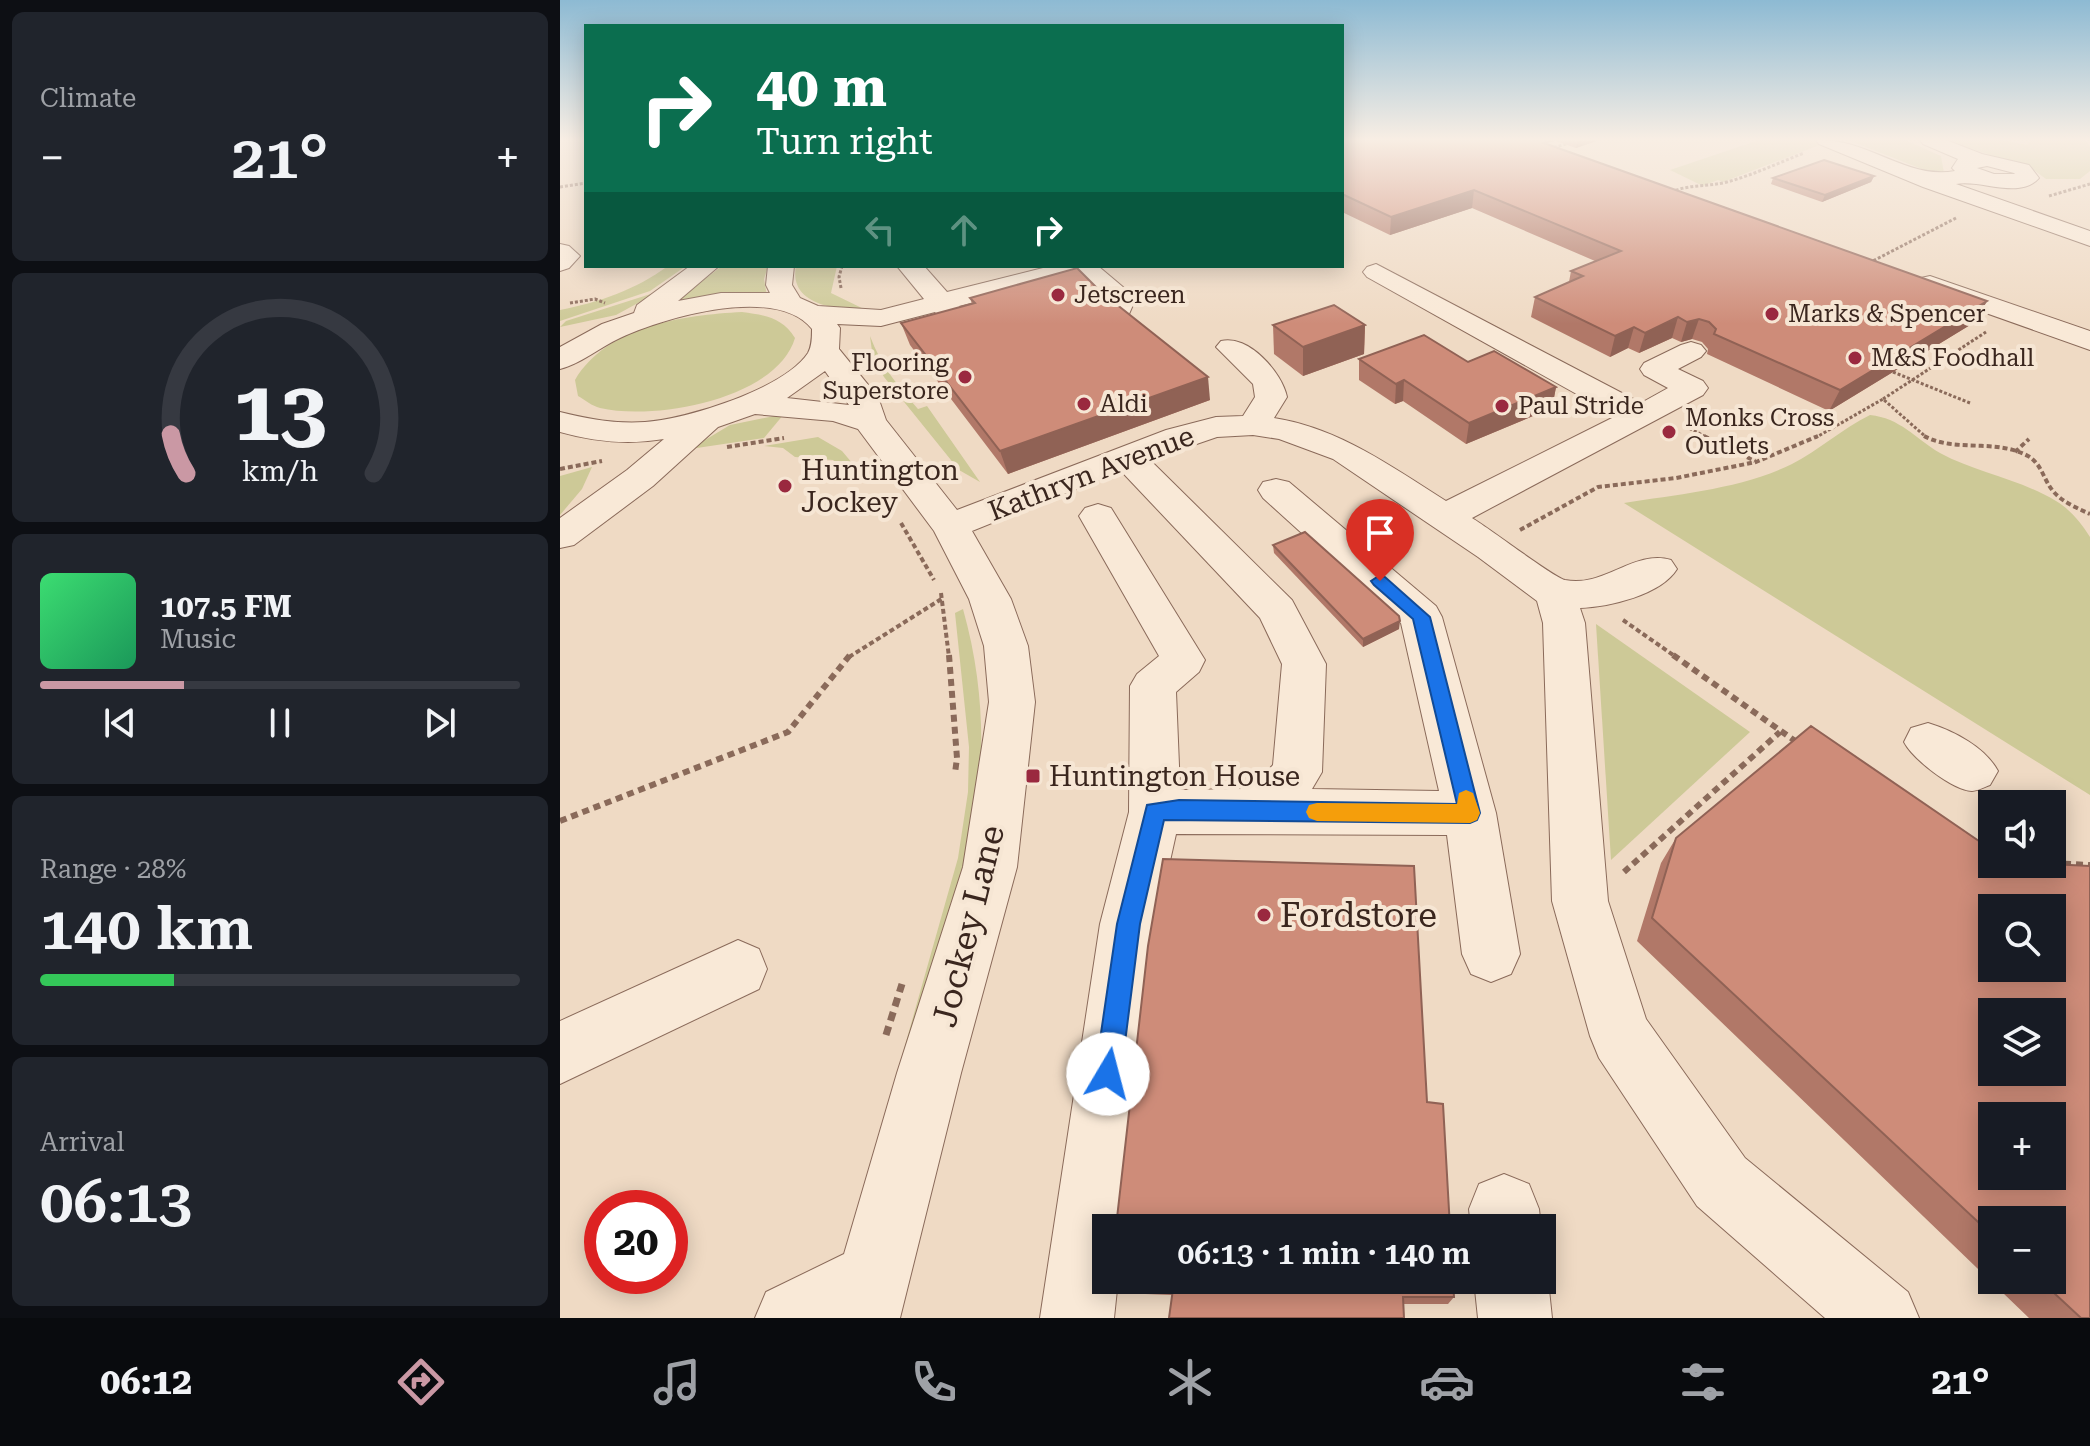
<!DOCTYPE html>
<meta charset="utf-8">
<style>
:root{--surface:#171b24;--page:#20242c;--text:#f1f3f6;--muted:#9ea1a6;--line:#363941;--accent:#ca98a4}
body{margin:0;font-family:"Roboto Serif",serif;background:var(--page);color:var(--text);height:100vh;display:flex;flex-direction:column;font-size:30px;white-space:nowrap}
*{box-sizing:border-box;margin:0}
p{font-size:26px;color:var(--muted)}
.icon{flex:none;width:44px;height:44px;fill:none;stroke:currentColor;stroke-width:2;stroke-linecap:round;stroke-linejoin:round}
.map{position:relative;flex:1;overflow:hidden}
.details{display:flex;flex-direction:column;gap:12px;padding:12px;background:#0d0f14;width:560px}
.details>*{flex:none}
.guide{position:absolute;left:24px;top:24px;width:760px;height:244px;border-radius:0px;box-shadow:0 4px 20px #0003;background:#0b6e4f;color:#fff;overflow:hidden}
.buttons{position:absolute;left:1418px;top:790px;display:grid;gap:16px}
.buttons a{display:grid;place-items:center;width:88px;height:88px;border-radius:0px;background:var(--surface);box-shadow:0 4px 20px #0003;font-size:40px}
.speed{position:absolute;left:24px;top:1190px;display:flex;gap:16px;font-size:40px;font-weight:700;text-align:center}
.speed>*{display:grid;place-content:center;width:104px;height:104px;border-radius:50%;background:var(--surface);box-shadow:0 4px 20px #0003;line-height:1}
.speed .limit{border:12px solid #d22;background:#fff;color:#111}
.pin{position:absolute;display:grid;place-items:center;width:68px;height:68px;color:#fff;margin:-82px -34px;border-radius:50% 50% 50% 0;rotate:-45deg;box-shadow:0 0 8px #0007}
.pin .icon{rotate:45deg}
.me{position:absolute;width:88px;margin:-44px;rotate:8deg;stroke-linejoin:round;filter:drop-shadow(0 0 6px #0008)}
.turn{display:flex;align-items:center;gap:28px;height:168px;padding:0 40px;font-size:36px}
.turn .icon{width:104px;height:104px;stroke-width:2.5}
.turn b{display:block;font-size:56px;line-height:68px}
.lanes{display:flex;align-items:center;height:76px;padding:0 40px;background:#0003;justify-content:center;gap:40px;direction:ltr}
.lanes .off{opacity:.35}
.big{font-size:60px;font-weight:600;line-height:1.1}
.details .tile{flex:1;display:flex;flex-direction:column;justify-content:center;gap:12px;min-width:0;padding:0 28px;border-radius:12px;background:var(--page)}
.details .dial{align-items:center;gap:0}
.dial svg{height:208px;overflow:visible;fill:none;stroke:var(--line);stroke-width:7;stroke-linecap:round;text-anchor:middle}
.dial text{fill:var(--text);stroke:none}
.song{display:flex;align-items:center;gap:24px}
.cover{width:96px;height:96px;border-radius:12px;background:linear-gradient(135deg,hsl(140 70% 55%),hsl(150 70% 35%))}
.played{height:8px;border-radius:4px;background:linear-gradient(90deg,var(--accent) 30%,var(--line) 30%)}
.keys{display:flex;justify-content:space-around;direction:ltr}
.heat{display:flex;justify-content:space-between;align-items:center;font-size:44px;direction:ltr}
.charge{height:12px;border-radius:6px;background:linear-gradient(90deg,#34c759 28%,var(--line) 0)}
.trip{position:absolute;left:532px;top:1214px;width:464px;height:80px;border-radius:0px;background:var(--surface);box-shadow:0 4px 20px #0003;font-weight:600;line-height:80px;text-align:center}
.tabs{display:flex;height:128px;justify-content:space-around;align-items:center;background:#090b0e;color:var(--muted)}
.tabs .icon{width:56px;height:56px}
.tabs .on{color:var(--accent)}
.tabs b{font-size:36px;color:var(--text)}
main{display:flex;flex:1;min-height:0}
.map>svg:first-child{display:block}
.green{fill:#cdc997}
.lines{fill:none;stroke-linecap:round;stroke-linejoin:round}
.minor-casing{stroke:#8a6a5a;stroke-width:2}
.path-far3{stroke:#8a6a5a;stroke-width:3;stroke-dasharray:3 2;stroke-linecap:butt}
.path-far2{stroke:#8a6a5a;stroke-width:4;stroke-dasharray:5 3;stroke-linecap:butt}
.path-far1{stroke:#8a6a5a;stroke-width:6;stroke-dasharray:7 5;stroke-linecap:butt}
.path{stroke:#8a6a5a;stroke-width:7;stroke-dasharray:9 6;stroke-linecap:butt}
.minor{fill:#f9e9d7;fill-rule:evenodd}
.wall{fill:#b17868;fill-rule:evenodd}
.shaded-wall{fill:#906255}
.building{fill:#ce8c79;stroke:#906255;stroke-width:2;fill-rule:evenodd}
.route{fill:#1a73e8;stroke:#114b97;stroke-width:2}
.slow{fill:#f59e0b}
.poi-dot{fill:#9a293f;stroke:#f6e6d4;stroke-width:3}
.labels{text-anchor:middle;stroke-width:8;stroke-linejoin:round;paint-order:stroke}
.far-poi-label{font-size:24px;fill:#3a261e;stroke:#f6e6d4;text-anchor:start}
.poi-label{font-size:28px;fill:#3a261e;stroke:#f6e6d4;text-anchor:start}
.street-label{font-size:28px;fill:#3a261e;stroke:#f6e6d4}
.near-poi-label{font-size:34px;fill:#3a261e;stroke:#f6e6d4;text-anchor:start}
.near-street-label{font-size:34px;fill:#3a261e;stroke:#f6e6d4}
</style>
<main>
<section class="details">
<div class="tile"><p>Climate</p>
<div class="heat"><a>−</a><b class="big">21°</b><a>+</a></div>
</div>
<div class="tile dial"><svg viewBox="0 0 100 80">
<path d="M14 69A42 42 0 1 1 86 69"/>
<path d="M14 69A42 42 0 0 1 8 54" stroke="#ca98a4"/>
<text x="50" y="56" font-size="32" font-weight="700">13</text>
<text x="50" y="72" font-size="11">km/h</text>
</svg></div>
<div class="tile">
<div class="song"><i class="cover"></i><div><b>107.5 FM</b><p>Music</p></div></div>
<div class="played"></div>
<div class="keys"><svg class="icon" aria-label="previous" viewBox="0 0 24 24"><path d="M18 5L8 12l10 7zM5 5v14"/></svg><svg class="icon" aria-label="pause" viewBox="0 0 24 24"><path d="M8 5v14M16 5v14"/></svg><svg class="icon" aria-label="next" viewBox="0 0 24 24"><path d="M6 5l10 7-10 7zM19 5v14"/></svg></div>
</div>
<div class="tile"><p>Range · 28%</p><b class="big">140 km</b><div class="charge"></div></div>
<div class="tile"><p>Arrival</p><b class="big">06:13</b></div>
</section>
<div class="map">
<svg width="1530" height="1318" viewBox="0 0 1530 1318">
<rect width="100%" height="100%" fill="#efdac4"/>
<g class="green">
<path d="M1199,140H1252L1262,144L1163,182L1158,180L1143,186L1110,170Z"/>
<path d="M1288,140H1345L1381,156L1384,173L1377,175Z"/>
<path d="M1384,140H1443L1467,145L1472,140H1525L1530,146V171L1520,179H1486L1471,168Z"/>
<path d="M108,266H126L90,291L0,321V310C40,302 75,290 108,266Z"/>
<path d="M162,266H208L204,279L207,296L109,306Z"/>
<path d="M236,266H277L271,293L310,312C283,309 228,308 236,266Z"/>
<path d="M100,291L56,315L0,327L6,321Z"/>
<path d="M182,312C204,315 222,317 235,338C217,399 95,421 40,408C32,406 25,400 18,396L15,380C47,326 123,315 182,312Z"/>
<path d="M310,336C321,366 338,386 358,409L367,406L420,482L399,470L324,377L313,359Z"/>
<path d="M224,414L204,438L130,449L170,425Z"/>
<path d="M1310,415C1340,418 1355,438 1380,453C1417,473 1460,479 1496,501C1511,510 1521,523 1530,537V795L1064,503C1119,494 1181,489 1232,464C1259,450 1282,429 1310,415Z"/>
<path d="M258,437L282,451L303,476L281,484L284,469L273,460L235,457L223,448L204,446Z"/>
<path d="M32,467L22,489L0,515V476Z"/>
<path d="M403,609C449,773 399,901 354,1057L342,1056L398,858L408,792L409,747L395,613Z"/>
<path d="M1036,624L1190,732L1051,860Z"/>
</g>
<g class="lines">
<defs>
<g id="minor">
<path d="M1256,140C1309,138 1346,180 1395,171L1392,168L1398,159L1363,144L1360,140H1386L1422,154L1469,165L1479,178C1460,200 1420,179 1396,184L1530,231V246L1363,187L1259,144ZM1427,166L1454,173L1455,174H1434L1417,168Z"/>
<path d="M0,244L9,246L20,256L9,268L0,271Z"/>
<path d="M816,264L1081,403L1108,388L1084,375L1080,369L1084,363L1121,345L1131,342L1141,345L1146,351L1141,357L1118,369L1143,381L1148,388L1143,395L912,518C929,528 993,577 1005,580C1044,588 1074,549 1111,560L1117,569C1101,595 1049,607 1020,608L1025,623L1048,901L1086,1019L1185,1158L1348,1292L1359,1318H1265L1137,1206L1039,1058L1030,1036L992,901L983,623L977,601L918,557L773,459L719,439L693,435L657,437L590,460L732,600L766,664L762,772L752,789L879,791L841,623L703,498L698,490L703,482L716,479L729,482L876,606L882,617L936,813L960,954L951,974L931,982L911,974L902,954L887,835L616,834L596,924L564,1228H546V1280H558L554,1318H480L540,924L569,812L570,686L577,674L599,656L519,516L525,508L538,504L551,508L645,660L639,672L616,692L620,790L683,789L701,778L713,765L722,664L700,618L561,471L412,531L451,599L468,646L475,702L457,867L401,1073L340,1318H195L206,1292L284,1254L337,1073L403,867L429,702L424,646L409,599L374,531L298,429L273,421L195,414L158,427L93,486L14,545L0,548V518L67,470L104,439C68,445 35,442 0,432V412C29,419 55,424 85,422C127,419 224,389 248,353C252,346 252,337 252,329C216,284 103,318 60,338C40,347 21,364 0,369V347L42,324L74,313L77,305L130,266H159L118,301L161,293H210L206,285L208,266H234L232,285L240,298L258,306L321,310L364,299L337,266H364L387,292L491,266H538L576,298L569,314C557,317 549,316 541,305L546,298L517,275L399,306L409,318L405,324C390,328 385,324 375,312L321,326L277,324L280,328L279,349L318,397L326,420L397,510L606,430L656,417L683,416L695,397L693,384L656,347L661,341C688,334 722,372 727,397L714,418C779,428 832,467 886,501L1056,416L807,277L803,272L807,267ZM265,371L289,405L227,398Z"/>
<path d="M1370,276L1530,331V350L1361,290L1357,284L1361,278Z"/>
<path d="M1368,723C1394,731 1425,747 1438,771L1430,785C1425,787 1417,791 1412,791C1392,790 1353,759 1344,742L1351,728Z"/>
<path d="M178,940L199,949L207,969L199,989L0,1084V1021Z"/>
<path d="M944,1174L969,1184L979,1209L981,1228H911L909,1209L919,1184Z"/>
<path d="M982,1267L988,1280L992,1318H918L914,1280H982Z"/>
</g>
</defs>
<use href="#minor" class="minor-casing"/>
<g class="path-far3">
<path d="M989,149L1019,140"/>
<path d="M0,187L26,183"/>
<path d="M1111,192C1130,184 1147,187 1167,182C1193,175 1218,163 1244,153"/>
<path d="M1489,196L1530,184"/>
<path d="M1309,263L1396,218"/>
<path d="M281,288L279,277L282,266"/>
<path d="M10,303L35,299L45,303"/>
<path d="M1333,372L1410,403"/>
<path d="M1323,399L1426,332"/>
<path d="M1125,426L1148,438"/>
<path d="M1255,438L1323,399L1367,438"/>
</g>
<g class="path-far2">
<path d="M1144,436L1195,461"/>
<path d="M1364,436C1396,453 1435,438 1468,456C1482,464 1483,479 1493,491C1502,502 1517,508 1530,514"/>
<path d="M167,447L224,438"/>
<path d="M1455,452L1469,439"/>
<path d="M0,469L42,461"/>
<path d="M341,523L374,580"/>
<path d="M960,530L1038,487L1116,478L1196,462L1258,436"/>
<path d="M381,593L389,657"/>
<path d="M1063,620L1116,657"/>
<path d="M289,657L383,598"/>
</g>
<g class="path-far1">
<path d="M389,655L397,758L395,773"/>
<path d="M1113,655L1238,743"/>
<path d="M0,821L228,732L290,655"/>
<path d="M1492,863L1530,865"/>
<path d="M1064,872L1220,732"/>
</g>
<path class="path" d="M326,1035L342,984"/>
<use href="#minor" class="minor"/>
</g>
<g class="wall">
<path d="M782,140L991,146L1427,301L1415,322L1269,411L1147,354L1148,349L1142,342L1132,339L1121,342L1112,338L1079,353L1068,348L1050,357L971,317L975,297L1009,282L1011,271L1035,261L912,208L830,235L782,212Z"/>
<path d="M993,140H1039L1016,148Z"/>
<path d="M1314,176L1311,182L1262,202L1211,184L1213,178Z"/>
<path d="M410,298L650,400L448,474L350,345L341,323L412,304Z"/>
<path d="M713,325H805L804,354L743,376L714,354Z"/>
<path d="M799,359L908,362L996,387L992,408L906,444L843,401L835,404L799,380Z"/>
<path d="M713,545L839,629L803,647L714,553Z"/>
<path d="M1116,838L1432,864L1530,1318H1469L1077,941L1101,863ZM1432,1220L1492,1280H1432Z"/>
<path d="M549,1286L894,1297L888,1304H843L560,1293Z"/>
</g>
<g class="shaded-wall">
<path d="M1018,140H1039L1016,148Z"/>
<path d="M1314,176L1311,182L1262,202L1265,195Z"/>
<path d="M914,190L912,208L830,235L831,217Z"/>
<path d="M1427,301L1415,322L1269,411L1280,390Z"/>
<path d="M1118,317L1112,338L1079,353L1085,333Z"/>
<path d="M1139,319L1132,339L1121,342L1127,322Z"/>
<path d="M805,325L804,354L743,376V347Z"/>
<path d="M1074,327L1068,348L1050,357L1055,336Z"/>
<path d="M648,377L650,400L448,474L440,451Z"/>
<path d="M844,380L843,401L835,404L836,384Z"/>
<path d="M996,387L992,408L906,444L909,423Z"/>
<path d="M840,621L839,629L803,647V639Z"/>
</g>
<g class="building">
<path d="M782,140H988L991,141L984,143L1427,301L1280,390L1154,334L1156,329L1149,322L1139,319L1127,322L1118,317L1085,333L1074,327L1055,336L975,297L1023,276L1011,271L1061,251L914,190L831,217L782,194Z"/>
<path d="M1264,160L1314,176L1265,195L1213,178Z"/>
<path d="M517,268L541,292L648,377L440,451L341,323L415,303L410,298Z"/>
<path d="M774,305L805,325L743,347L713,325Z"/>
<path d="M864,335L908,362L934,351L996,387L909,423L844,380L836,384L799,359Z"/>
<path d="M745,532L839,616L840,621L803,639L713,545Z"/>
<path d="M1251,726L1432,850V864H1490L1530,866V1318H1521L1480,1280H1492V1220H1432V1235L1092,918L1116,838ZM1432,908H1492V968H1432ZM1432,1012H1492V1072H1432ZM1432,1116H1492V1176H1432Z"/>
<path d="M603,859L854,866L867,1102L883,1104L890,1228H546V1270L537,1269L538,1234L540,1221L557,1218L588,946Z"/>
<path d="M549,1280H893L894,1297H843L844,1318H609L613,1289L549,1286Z"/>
</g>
<linearGradient id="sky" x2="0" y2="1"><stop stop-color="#8dbad3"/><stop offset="0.43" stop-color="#f8eee4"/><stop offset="1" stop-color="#f8eee4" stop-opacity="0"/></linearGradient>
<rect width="1530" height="324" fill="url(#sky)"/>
<path class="route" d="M820,575L825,577L870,617L920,813L917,820L910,823L604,820L580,924L561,1074L557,1083L548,1087L539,1083L535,1074L557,924L587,805L619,800L897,804L853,619L814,585L811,581Z"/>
<path class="slow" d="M906,790L913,793L920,813L917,820L910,823L757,821L749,818L746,812L749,805L757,803L897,804L899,793Z"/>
<g class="poi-dot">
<circle cx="498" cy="295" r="8"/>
<circle cx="1212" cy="314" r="8"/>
<circle cx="1295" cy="358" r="8"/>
<circle cx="405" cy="377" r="8"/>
<circle cx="524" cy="404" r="8"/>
<circle cx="942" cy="406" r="8"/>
<circle cx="1109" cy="432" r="8"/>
<circle cx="225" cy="486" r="8"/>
<rect x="465" y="768" width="16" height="16" rx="4"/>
<circle cx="704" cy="915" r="8"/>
</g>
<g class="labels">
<g class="far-poi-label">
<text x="514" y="303">Jetscreen</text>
<text x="1228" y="322">Marks &amp; Spencer</text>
<text x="1311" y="366">M&amp;S Foodhall</text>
<text x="389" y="371" text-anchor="end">Flooring<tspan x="389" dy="28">Superstore</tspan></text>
<text x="540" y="412">Aldi</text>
<text x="958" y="414">Paul Stride</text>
<text x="1125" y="426">Monks Cross<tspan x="1125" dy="28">Outlets</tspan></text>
</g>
<g class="poi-label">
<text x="241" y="480">Huntington<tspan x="241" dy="32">Jockey</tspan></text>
<text x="489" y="786">Huntington House</text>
</g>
<g class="street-label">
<text transform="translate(531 473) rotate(-21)" y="10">Kathryn Avenue</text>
</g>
<g class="near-poi-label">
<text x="720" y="927">Fordstore</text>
</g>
<g class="near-street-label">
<text transform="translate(408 926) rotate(-76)" y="12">Jockey Lane</text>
</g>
</g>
</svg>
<div class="buttons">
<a><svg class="icon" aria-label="sound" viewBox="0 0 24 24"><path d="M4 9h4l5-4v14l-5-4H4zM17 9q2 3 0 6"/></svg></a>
<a><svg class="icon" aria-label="search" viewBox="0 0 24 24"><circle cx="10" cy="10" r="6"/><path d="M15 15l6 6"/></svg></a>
<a><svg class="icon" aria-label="layers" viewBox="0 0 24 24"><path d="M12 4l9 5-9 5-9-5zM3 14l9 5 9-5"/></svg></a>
<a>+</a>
<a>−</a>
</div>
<div class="speed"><div class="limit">20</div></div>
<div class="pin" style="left:820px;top:581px;background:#d93025"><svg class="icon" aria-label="arrive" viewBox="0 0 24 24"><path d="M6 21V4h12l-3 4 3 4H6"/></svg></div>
<svg class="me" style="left:548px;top:1074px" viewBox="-20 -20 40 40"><circle r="19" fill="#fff"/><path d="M0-13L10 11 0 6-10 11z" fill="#1a73e8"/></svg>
<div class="trip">06:13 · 1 min · 140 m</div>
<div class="guide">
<div class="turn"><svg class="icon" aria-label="right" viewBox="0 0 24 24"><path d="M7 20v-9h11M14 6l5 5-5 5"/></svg><div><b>40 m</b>Turn right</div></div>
<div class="lanes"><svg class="icon off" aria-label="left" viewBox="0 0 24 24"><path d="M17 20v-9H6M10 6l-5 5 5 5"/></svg><svg class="icon off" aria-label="ahead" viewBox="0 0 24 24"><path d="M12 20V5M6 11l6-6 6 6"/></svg><svg class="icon" aria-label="right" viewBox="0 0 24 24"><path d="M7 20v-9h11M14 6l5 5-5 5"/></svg></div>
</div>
</div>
</main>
<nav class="tabs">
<b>06:12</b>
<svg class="icon on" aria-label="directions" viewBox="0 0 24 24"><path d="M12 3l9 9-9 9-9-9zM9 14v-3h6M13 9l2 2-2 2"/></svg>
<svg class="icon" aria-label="music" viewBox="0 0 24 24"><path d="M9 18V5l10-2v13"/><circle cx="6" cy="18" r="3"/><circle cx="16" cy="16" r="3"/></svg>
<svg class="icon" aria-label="phone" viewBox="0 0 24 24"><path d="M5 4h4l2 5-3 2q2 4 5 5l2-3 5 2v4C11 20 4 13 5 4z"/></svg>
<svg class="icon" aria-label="climate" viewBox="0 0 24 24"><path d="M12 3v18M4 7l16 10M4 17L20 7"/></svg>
<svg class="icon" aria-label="car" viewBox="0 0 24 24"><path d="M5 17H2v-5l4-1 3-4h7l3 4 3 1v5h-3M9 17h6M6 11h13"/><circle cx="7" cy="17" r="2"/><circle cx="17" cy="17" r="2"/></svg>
<svg class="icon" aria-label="filters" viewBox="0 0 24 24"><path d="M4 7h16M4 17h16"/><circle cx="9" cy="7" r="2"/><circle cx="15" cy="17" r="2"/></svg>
<b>21°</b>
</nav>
